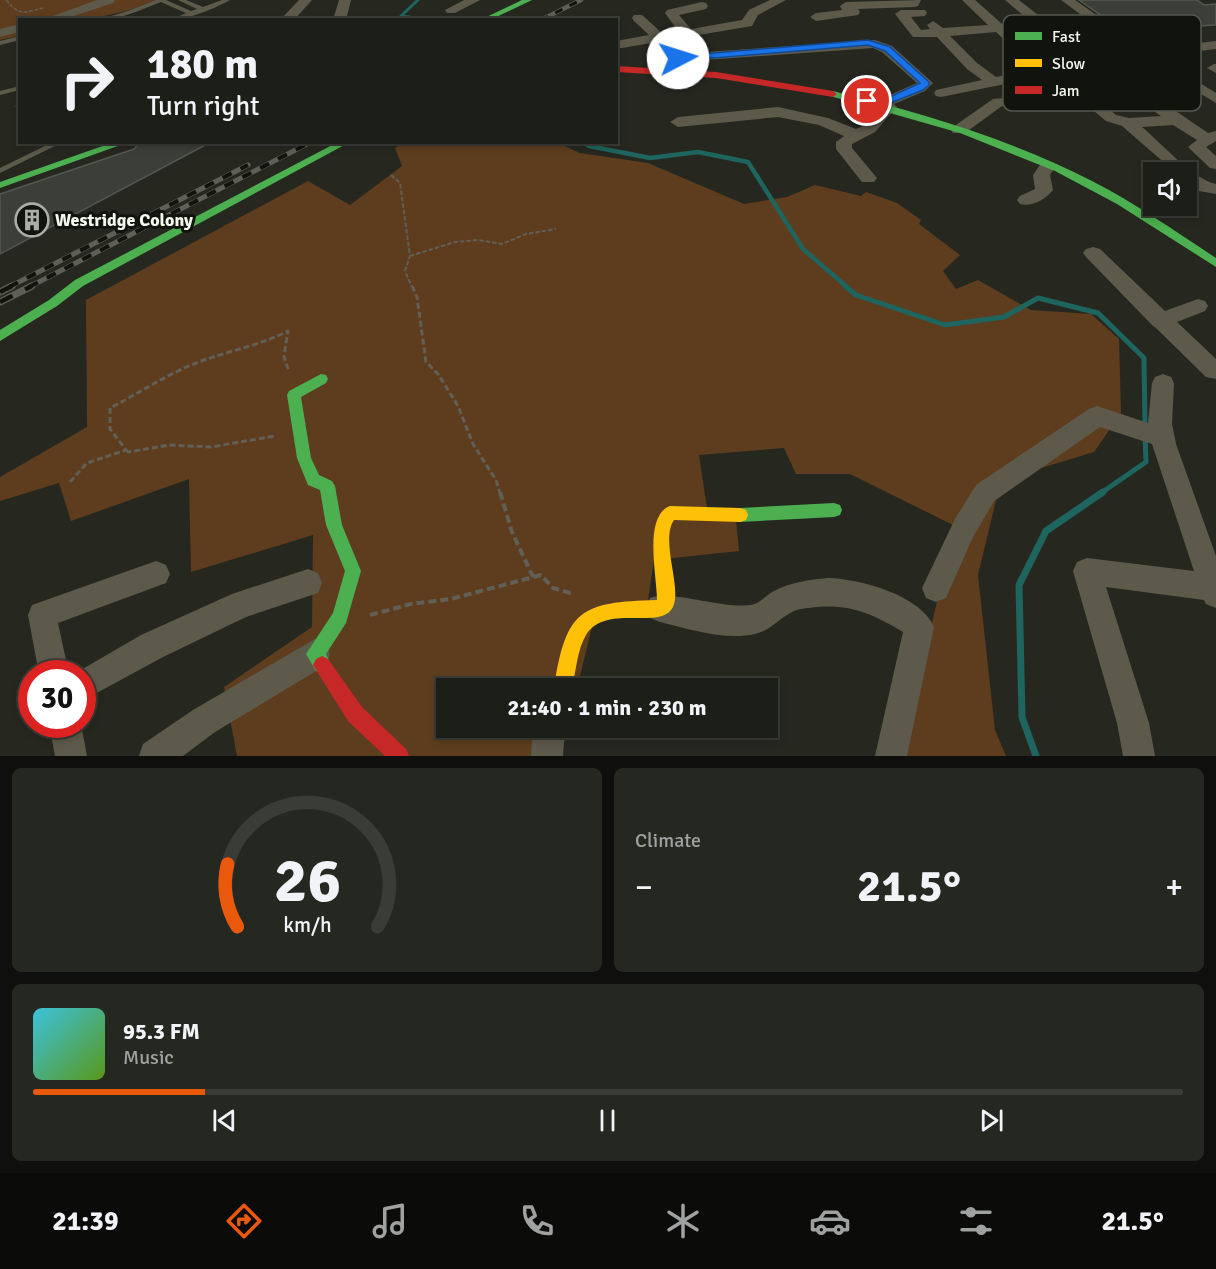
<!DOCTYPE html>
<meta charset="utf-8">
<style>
:root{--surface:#1c1e18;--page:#252721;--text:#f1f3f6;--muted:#a0a2a2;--line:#3a3c37;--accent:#ea580c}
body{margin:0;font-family:Signika,sans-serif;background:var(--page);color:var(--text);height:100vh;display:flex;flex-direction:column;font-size:22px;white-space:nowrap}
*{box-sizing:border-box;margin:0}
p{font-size:20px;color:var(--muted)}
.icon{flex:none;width:33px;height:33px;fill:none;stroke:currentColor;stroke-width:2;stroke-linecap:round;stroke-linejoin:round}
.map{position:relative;height:756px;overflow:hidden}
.panel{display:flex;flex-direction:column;gap:12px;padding:12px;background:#0f100d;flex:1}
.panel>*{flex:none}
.hud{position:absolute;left:18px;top:18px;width:600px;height:126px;border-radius:0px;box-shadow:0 3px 9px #0003,0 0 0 2px var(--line);background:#1c1e18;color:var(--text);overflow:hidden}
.fabs{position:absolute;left:1143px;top:162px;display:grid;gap:12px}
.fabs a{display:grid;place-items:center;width:54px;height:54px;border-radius:0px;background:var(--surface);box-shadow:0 3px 9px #0003,0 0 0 2px var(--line);font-size:30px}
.speed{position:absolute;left:18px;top:660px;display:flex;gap:12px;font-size:30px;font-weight:700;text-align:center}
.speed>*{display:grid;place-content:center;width:78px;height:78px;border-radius:50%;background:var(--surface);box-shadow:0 3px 9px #0003,0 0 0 2px var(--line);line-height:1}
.speed .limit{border:9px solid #d22;background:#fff;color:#111}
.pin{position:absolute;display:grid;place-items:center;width:51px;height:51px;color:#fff;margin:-26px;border:3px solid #fff;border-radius:50%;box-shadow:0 2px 6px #0007}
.me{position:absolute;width:66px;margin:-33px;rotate:85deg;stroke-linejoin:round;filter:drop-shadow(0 0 4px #0008)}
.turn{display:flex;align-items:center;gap:21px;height:126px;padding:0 30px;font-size:27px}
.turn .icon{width:78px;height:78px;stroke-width:2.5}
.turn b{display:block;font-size:42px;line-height:51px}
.big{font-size:45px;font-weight:800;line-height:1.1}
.panel .card{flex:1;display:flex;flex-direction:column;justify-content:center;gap:9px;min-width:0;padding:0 21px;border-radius:9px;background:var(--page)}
.panel .dial{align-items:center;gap:0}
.dial svg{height:156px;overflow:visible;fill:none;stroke:var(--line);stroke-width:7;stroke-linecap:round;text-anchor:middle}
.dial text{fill:var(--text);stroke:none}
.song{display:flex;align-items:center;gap:18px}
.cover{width:72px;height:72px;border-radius:9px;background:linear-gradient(135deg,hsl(190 70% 55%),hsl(90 70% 35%))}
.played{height:6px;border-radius:3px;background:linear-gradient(90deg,var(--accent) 15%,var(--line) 15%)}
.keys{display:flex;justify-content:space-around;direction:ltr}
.heat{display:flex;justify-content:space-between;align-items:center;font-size:33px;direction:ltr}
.panel .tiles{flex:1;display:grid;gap:12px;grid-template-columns:1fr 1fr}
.card:last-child{grid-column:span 2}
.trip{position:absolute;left:436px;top:678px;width:342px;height:60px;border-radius:0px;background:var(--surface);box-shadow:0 3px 9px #0003,0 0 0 2px var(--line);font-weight:800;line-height:60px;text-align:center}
.tab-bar{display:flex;height:96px;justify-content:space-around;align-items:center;background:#0b0c0a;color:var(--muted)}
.tab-bar .icon{width:42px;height:42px}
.tab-bar .selected{color:var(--accent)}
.tab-bar b{font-size:27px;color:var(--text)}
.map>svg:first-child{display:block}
.green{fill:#5d3d1e}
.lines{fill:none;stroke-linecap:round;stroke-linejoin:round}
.stream-far3{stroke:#1d655e;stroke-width:3}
.stream-far2{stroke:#1d655e;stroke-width:4.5}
.stream-far1{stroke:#1d655e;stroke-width:5}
.stream{stroke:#1d655e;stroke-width:7}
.building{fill:#3b3f38;stroke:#545852;stroke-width:1.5}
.path-far3{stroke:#615f56;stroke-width:1.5;stroke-dasharray:4 1.5;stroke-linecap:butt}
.path-far2{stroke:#615f56;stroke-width:2;stroke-dasharray:4.5 2;stroke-linecap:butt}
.path-far1{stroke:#615f56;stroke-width:3;stroke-dasharray:6 3;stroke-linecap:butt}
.path{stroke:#615f56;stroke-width:4;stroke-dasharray:8 4;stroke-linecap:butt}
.lane{fill:#5d5a4c;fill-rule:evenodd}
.street{fill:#5d5a4c;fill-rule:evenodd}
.fast{fill:#4caf50;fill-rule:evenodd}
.slow{fill:#ffc107;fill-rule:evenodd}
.jam{fill:#c62828;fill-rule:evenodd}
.rail-far2-casing{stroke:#605f56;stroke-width:4.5}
.rail-far1-casing{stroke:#605f56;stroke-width:5}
.rail-casing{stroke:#605f56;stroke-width:7}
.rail-far2{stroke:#11140c;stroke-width:3;stroke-dasharray:8;stroke-linecap:butt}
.rail-far1{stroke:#11140c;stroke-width:4;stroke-dasharray:10;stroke-linecap:butt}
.rail{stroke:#11140c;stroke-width:4.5;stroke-dasharray:14;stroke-linecap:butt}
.route{fill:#1a73e8;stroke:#114b97;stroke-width:1.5}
.labels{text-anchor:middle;stroke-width:6;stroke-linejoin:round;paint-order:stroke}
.poi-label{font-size:18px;font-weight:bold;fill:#f2f6eb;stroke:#11140c;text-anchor:start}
.key{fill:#11140c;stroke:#54584f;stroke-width:1.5}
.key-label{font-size:16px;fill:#f2f6eb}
</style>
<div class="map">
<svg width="1216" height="756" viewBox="0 0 1216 756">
<rect width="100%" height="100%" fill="#262820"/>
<g class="green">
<path d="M0,0H156L127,11L91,19L20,20L19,36L0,40Z"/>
<path d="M403,143H558L580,153L648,163L744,204L787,197L815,185L861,196L866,192L897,203L921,220L919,224L960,255L943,271L956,289L978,280L1031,310L1091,314L1119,339L1121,413L1094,452L1038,469L996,500L978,575L995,730L1006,756H906L930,631L955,526L850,474H796L784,448L699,455L707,508L736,521L739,551L654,560L647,607L593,623L577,688H447V728H567L561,756H237L224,687L312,627L313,535L191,572L189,479L71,521L59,483L0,501V477L87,427L86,300L308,181L350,205L402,166L395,148Z"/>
</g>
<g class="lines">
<path class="stream-far3" d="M418,0L401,16L431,20"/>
<path class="stream-far2" d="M584,142L589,146L650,158L698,152L748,162L803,249L847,287"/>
<g class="stream-far1">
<path d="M845,286L856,295L945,325L1004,317L1038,298L1098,313L1144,358L1145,427"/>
<path d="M1101,493L1146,462L1145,436"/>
</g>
<path class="stream" d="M1036,756L1022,717L1019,585L1046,531L1103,492"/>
</g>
<g class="building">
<path d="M1079,0H1197L1204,5L1216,4V25L1122,30Z"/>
<path d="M140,142H211L0,254V194L134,149Z"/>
</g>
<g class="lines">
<path class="path-far3" d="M6,0C20,16 23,13 43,8"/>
<g class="path-far2">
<path d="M391,175L400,183L410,256L405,271L412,287"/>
<path d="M410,256L455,242L478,240L502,244L526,234L556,229"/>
</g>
<g class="path-far1">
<path d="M412,286L417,297L426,362L438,374L458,406L473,444L496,480L500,493"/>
<path d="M126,450L128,452L169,445L211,447L275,436"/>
<path d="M70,482L87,463L126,450L110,429V408C139,393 166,375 196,363C227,351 259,346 288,331L284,356L289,372"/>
</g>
<g class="path">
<path d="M500,492L512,532L533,577"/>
<path d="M370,615L411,604L451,599L541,575L553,588L574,594"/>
</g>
<g class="lane">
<path d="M156,0H166L191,11L197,9L178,0H186L203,7L222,0H230C216,8 187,20 171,20L186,13L161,2C140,10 120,20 97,20L125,12Z"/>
<path d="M20,36V40L0,45V41Z"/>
<path d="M20,86V90L0,95V91Z"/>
<path d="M20,104V110L15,106Z"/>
<path d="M53,142H63L0,173V168Z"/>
</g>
<g class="street">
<path d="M97,0H115L113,3L62,20H42Z"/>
<path d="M299,0H312L294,20H280Z"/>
<path d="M339,0H351L346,20H333Z"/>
<path d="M464,0H480L455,13H447L445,10Z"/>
<path d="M770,0H786L758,15L752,26L616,49V41L649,35L634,21L632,18L634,15H642L662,33L678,31L665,13L667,10L702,2L706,3L708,6L706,9L679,15L691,29L742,20L749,10Z"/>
<path d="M921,0L918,6L914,7L858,9L860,12L858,15L816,21L810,17L816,13L842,10L840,6L846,2Z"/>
<path d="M962,0H975L1027,46L1029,49L1026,58L1038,71L1055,72L1073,78L1116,115L1129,118L1161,116L1087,63L1067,52L1005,0H1019L1077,46L1094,56L1130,51L1061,0H1075L1145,49L1216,41V49L1156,56L1216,93V103L1140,57L1104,62L1208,133L1216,131V141L1206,147L1216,156V169L1210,168L1188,147L1197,140L1173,125L1142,127C1160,142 1194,180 1216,184V194L1199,191L1186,182V172H1175L1122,126L1106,121L1082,101L1002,106L965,133H953L951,130L953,127L993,99L1073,92L1059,82L1044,79L1015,82L941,97L936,96L934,93L936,90L982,80L967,69L937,37H913L895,14L901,10H925L927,13L925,16L911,17L921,30L930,29L927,25L933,21L943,28L988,25ZM996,32L1015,50L1012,59L1024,72L996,77L977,63L950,36Z"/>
<path d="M20,24V32L0,37V29Z"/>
<path d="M875,40L892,46L933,83L925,91L894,104L897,107L894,110L875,132L852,144V148L877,178L874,182H862L836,149V142L844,136L819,125L778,117L678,127L670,122L678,117L778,107L828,118L856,129L863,126L878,109L871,105L874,102L917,83L882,52L873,48L678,62L671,58L678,54Z"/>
<path d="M1214,64H1216V73L1207,68Z"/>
<path d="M1048,161L1056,166L1050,175L1053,190C1045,200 1032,207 1020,204L1017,200L1020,196L1035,189L1033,175L1042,162Z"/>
<path d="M1093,247L1100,249L1165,311L1198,299L1205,301L1208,306L1205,311L1177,322L1216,359V379L1206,377L1156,328L1153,326L1086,257L1083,253L1086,249Z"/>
<path d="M1163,374L1171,377L1174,383L1172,424L1176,444L1216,556V608L1206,604L1204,600L1106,587L1149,723L1155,756H1123L1117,723L1073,571L1077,562L1087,558L1194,571L1152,444L1100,427L994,501L973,537L946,598L936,602L926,598L922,588L955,519L976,485L1089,409L1097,406L1148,423L1152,383L1155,377Z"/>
<path d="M156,561L166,565L170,574L166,583L58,623L69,674H39L28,615L32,605Z"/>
<path d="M308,569L318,573L322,583L318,593L246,617L163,657L82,701V674H74L141,635L232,594Z"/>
<path d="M828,578C860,579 921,595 934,627L907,756H875L903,632C875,615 851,604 817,607C810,608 801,608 794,611C780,617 772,630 755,634C725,641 689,629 660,622L650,618L646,608L650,598C670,589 721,609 750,605C760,604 766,595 774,591C791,582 809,580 828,578Z"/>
<path d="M315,639L326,643L330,654L326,665L215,732L183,756H139L143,744L193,710Z"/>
<path d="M49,724H81L87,756H55Z"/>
<path d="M537,728H570L564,742L563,756H531L532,740Z"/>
</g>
<g class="fast">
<path d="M522,0H532L490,20H480Z"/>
<path d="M833,91C922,113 1010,139 1092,181C1135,203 1175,231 1216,258V267L1117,204L1055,171L960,133L830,96V92Z"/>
<path d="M114,142H129L0,188V182Z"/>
<path d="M338,142H350L83,286L57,306L0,341V330L49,300L75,280Z"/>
<path d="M321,374L326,375L328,379L326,383L301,397L311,458L319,475L332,481L335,486L342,525L361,571L346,623L326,654L331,665L328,671L322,674L316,671L306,654L333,613L345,571L326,525L320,490L308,485L297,458L287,395L289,391Z"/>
<path d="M834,503L840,505L842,510L840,515L834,517L740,522L734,520L732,515L734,510L740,508Z"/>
</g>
<path class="slow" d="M670,506L740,508L746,510L748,515L746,520L740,522L674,520C659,542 685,593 671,610C656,629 605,604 586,635C577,650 576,672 572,688H554C566,610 580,602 657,600C657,576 643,516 670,506Z"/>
<g class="jam">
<path d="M616,66L716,72L833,91L837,94L833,97L716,78L616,72Z"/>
<path d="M322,656L328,659L362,707L406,749L409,756H385L348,721L313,665L316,659Z"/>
</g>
<defs>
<path id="rail-far2" d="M541,20L581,0"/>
<g id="rail-far1">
<path d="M9,287L248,165"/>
<path d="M29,287L311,142"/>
</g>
<g id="rail">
<path d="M0,292L12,286"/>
<path d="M0,302L32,286"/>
</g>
</defs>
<use href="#rail-far2" class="rail-far2-casing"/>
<use href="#rail-far1" class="rail-far1-casing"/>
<use href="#rail" class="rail-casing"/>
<use href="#rail-far2" class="rail-far2"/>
<use href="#rail-far1" class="rail-far1"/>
<use href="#rail" class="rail"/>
</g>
<path class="route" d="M868,40L890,47L929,82V85L923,90L883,106L864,103V99L879,102L920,83L885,51L868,45L678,61L674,58L678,56Z"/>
<defs>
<symbol id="building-ring" viewBox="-11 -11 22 22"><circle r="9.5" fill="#11140c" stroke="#abaea4" stroke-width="1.5"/><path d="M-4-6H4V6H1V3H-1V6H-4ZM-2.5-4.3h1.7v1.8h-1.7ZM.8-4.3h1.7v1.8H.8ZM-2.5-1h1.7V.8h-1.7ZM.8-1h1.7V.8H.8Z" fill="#abaea4"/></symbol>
</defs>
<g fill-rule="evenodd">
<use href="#building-ring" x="13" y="201" width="38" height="38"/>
</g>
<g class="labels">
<g class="poi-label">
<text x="55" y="226">Westridge Colony</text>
</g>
</g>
<rect x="1003" y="15" width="198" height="96" rx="9" class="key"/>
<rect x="1015" y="32" width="27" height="8" fill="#4caf50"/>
<rect x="1015" y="59" width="27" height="8" fill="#ffc107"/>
<rect x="1015" y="86" width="27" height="8" fill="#c62828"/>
<g class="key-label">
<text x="1052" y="42">Fast</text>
<text x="1052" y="69">Slow</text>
<text x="1052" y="96">Jam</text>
</g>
</svg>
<div class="fabs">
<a><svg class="icon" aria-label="sound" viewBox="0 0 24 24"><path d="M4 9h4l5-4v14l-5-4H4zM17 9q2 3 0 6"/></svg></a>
</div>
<div class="speed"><div class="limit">30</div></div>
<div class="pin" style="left:867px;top:101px;background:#d93025"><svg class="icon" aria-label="arrive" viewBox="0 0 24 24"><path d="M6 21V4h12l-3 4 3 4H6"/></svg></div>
<svg class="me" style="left:678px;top:58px" viewBox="-20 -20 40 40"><circle r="19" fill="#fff"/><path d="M0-13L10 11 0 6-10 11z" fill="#1a73e8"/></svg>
<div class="trip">21:40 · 1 min · 230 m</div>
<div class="hud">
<div class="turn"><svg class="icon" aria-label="right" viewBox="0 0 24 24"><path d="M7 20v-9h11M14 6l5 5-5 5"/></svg><div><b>180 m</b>Turn right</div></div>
</div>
</div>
<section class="panel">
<div class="tiles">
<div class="card dial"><svg viewBox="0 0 100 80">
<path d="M14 69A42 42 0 1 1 86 69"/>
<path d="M14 69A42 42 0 0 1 9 37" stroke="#ea580c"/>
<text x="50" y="56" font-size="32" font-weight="700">26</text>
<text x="50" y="72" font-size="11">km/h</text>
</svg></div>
<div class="card"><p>Climate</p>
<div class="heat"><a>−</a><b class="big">21.5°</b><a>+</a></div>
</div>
<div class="card">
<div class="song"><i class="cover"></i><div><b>95.3 FM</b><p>Music</p></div></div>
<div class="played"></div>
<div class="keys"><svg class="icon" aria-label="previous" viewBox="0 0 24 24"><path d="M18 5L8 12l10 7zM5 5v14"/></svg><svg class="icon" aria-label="pause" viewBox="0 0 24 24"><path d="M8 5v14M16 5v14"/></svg><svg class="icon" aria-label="next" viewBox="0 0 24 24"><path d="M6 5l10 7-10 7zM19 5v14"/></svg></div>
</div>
</div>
</section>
<nav class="tab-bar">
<b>21:39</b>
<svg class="icon selected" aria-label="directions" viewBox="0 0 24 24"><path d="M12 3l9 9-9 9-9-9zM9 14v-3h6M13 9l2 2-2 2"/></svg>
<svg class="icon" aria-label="music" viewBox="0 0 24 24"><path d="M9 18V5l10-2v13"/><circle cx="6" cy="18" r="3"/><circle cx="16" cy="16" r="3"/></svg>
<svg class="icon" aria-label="phone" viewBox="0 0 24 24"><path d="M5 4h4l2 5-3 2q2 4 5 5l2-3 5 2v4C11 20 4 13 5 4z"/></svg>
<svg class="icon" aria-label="climate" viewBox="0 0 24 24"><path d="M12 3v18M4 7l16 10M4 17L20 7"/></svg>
<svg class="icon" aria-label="car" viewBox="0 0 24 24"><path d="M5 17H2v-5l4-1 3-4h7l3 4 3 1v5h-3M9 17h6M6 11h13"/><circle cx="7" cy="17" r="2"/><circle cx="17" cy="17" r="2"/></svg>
<svg class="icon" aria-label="filters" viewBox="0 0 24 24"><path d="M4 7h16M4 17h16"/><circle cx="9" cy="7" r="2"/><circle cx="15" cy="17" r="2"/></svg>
<b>21.5°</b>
</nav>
